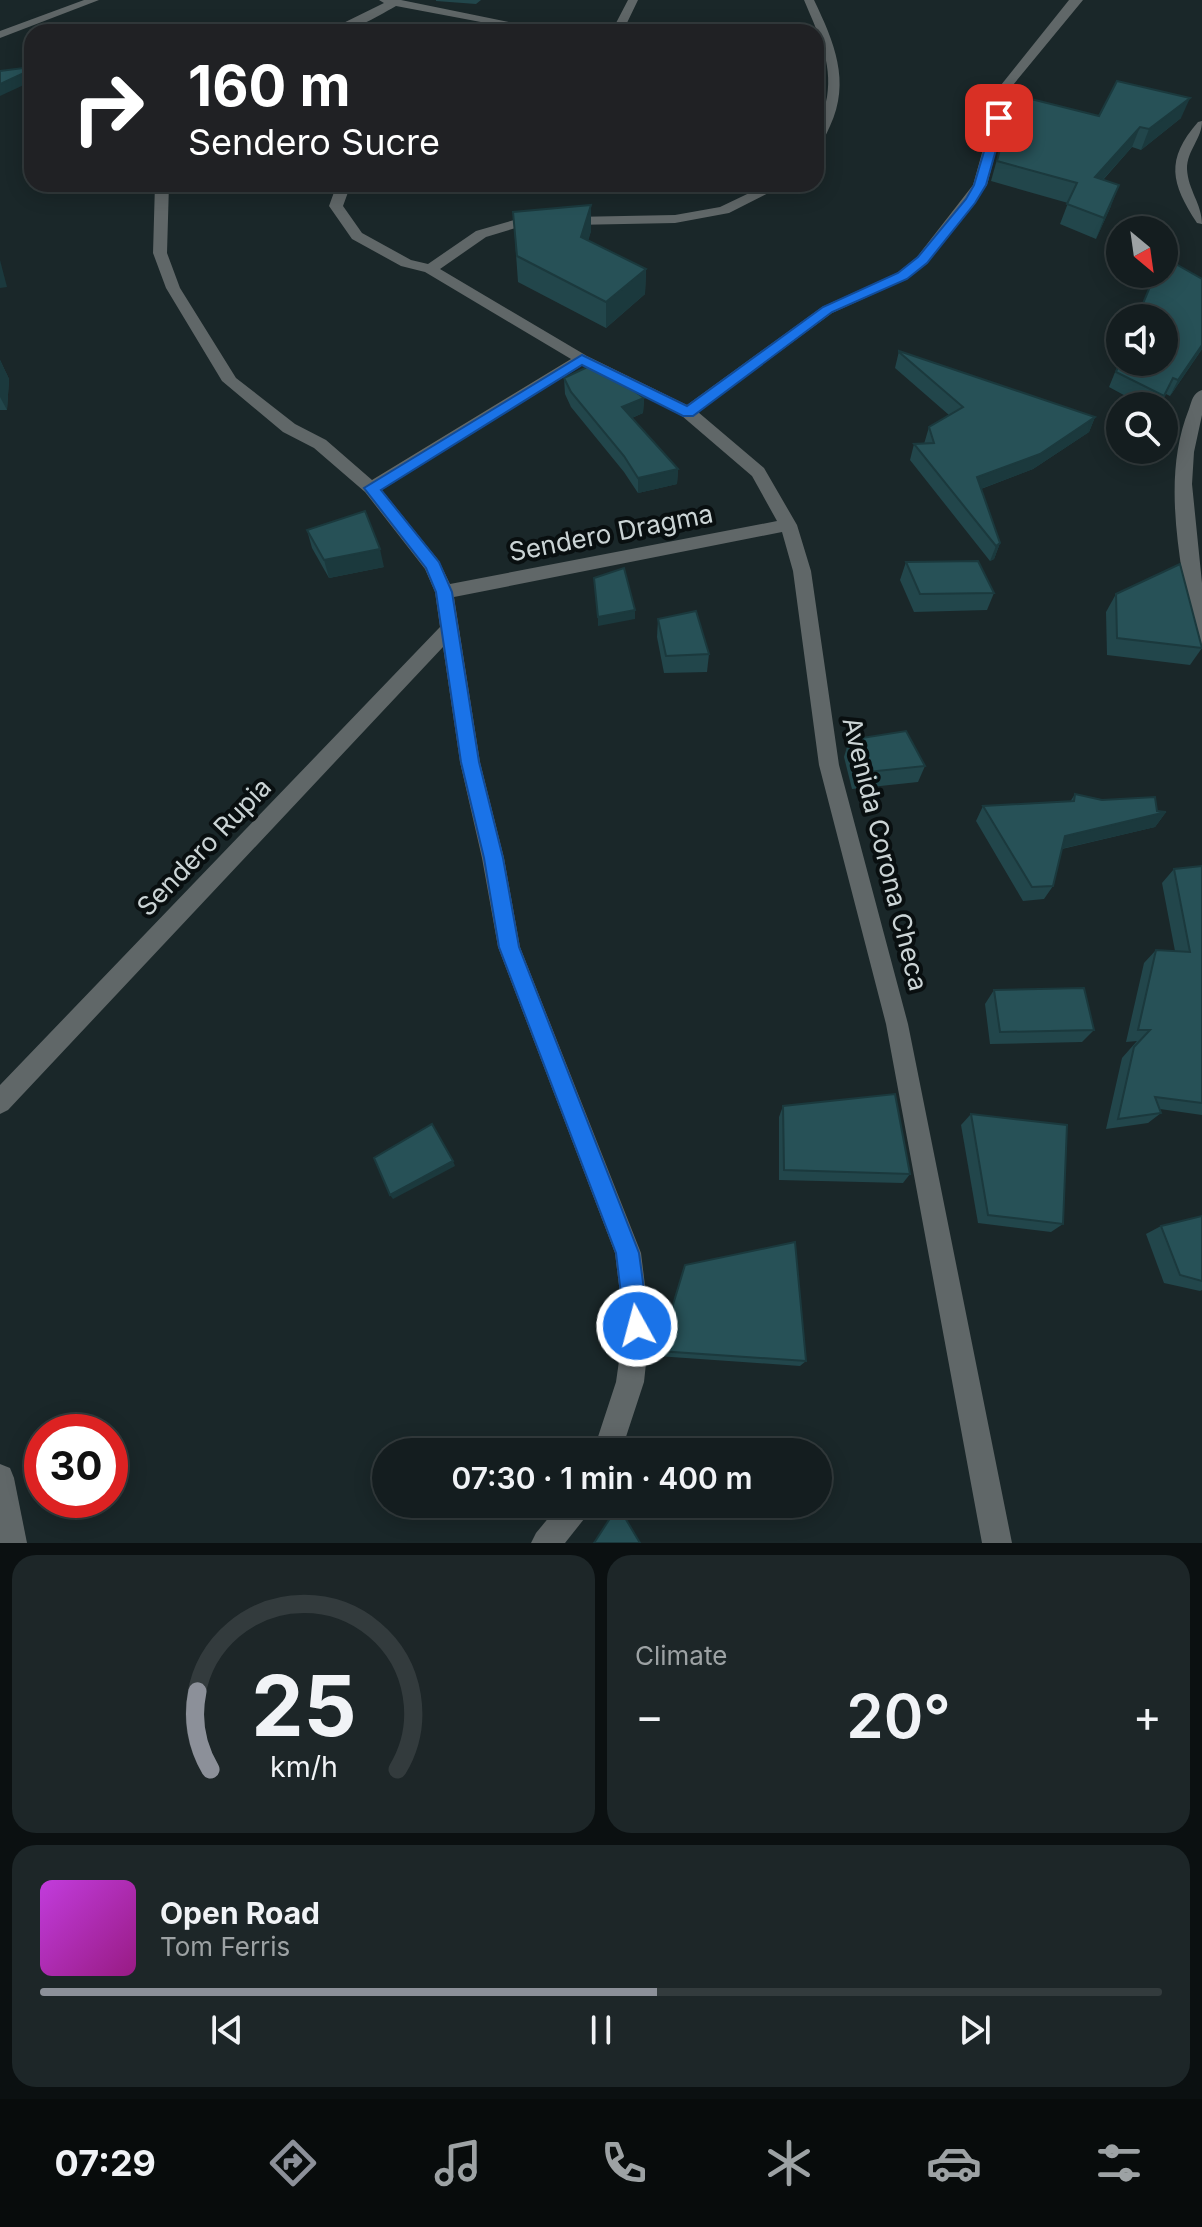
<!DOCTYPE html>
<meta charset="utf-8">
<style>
:root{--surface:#141d1f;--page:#1d2628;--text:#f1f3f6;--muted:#9da2a4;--line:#333b3d;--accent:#8c9099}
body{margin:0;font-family:Inter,sans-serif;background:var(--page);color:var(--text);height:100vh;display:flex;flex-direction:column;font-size:30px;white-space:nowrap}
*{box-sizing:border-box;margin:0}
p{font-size:26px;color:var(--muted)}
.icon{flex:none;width:44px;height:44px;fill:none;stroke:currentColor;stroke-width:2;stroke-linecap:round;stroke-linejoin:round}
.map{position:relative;height:1543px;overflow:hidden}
.details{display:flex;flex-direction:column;gap:12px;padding:12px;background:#0b1011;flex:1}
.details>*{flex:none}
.banner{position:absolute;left:24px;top:24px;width:800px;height:168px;border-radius:24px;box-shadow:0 4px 20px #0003,0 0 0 2px var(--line);background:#202124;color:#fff;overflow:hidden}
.needle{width:52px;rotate:151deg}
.tools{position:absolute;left:1106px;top:216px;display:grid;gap:16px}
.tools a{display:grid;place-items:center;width:72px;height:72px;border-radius:50%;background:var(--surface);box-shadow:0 4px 20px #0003,0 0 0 2px var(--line);font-size:40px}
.speed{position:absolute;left:24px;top:1414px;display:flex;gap:16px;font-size:40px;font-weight:700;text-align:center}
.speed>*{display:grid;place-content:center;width:104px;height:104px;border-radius:50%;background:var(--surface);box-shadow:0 4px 20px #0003,0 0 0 2px var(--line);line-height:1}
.speed .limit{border:12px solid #d22;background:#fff;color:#111}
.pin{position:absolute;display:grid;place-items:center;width:68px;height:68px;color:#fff;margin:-34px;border-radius:16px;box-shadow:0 4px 12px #0006}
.me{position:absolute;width:88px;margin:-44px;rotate:353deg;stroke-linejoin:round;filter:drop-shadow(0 0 6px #0008)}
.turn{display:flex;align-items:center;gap:28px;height:168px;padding:0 32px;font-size:36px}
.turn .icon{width:104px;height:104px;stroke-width:2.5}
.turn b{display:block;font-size:56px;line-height:68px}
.big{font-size:60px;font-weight:600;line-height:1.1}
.details .widget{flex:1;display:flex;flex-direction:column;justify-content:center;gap:12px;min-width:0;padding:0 28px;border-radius:24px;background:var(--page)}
.details .dial{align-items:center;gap:0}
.dial svg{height:208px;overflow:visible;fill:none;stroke:var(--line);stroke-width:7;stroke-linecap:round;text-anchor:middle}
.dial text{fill:var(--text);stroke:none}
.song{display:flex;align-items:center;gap:24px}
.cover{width:96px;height:96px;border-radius:12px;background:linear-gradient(135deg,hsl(290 70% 55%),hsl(310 70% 35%))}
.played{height:8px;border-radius:4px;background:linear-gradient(90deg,var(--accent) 55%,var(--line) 55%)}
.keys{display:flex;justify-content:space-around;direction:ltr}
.heat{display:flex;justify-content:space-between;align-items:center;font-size:44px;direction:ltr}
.details .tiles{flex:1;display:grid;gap:12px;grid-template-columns:1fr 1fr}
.widget:last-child{grid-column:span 2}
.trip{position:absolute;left:372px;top:1438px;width:460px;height:80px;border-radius:40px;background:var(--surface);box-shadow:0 4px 20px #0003,0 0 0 2px var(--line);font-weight:600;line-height:80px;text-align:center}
.dock{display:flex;height:128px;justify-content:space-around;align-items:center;background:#080c0c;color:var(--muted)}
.dock .icon{width:56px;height:56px}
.dock .active{color:var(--accent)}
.dock b{font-size:36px;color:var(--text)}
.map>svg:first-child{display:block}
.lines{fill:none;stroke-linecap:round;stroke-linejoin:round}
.minor{fill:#606768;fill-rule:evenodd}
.wall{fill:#22464b}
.shaded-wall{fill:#1b393d}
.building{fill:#275157;stroke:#1b393d;stroke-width:2}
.route{fill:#1a73e8;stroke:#114b97;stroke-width:2}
.labels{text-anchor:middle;stroke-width:8;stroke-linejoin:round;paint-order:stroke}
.street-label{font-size:26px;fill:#cbd4d5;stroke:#090f10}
</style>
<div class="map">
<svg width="1202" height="1543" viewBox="0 0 1202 1543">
<rect width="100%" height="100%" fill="#1a2729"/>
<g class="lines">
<g class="minor">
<path d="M84,0H99L0,38V31Z"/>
<path d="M379,0H401L558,32H534L396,6C373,19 353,32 325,32L384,3Z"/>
<path d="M628,0H638L625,27L611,32H594L616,23Z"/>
<path d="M804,0H814C834,42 851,81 830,126C826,134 824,142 816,146C816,128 824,114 827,97C833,62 817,31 804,0Z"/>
<path d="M1069,0H1083L1013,85L987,185L927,263L907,279L832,313L698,412L764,468L797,525L811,571L839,765L908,1024L1012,1543H982L886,1024L819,765L793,571L782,532L454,597L480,762L504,858L520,947L641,1253L650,1326L644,1382L621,1452H593L616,1382L624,1326L615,1253L498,947L482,858L460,762L443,647L8,1110L0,1114V1085L440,627L435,592L425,569L365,492L314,448L283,432L222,381L166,288L153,253L155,184H169L167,253L180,288L236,378L295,424L326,440L372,480L571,359L425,272L401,266L352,239L329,206L337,184H351L343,206L362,233L411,260L428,264L476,231L521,218L675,215L720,207L768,184H786L729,213L675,223L522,226L486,237L440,269L587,356L687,405L822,307L897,273L917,257L973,185L1001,85ZM583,365L682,416L752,476L777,521L450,584L439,561L381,489Z"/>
<path d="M1202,121C1202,139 1187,150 1187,169C1188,190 1202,204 1202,224L1197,223C1171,183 1165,160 1198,122Z"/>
<path d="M1202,390V415L1194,452L1192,484L1202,583V647L1193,640C1182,566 1160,481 1189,409C1192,400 1193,393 1202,390Z"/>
<path d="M0,1464L10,1468L14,1478L27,1543H0Z"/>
<path d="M560,1504H592L588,1514L565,1543H531L536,1533Z"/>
</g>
</g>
<g class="wall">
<path d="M436,0H481L476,4L436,1Z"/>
<path d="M1099,116L1181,118L1141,150L1132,147L1103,180L1111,206L1096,239L1060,224L1068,203L991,181L1001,145L1019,126Z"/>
<path d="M591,205V231L588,240L646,269L645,294L606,328L518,282L513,212Z"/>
<path d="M1202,279V349L1170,396L1166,394L1159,406H1144L1109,387L1120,360V362L1164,318H1137L1149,289Z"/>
<path d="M899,351L1095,417L1089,432L1033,469L981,489L1000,543L994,559L990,561L910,460L914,444H924L929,427L949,415L895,368Z"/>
<path d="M0,360L9,379L7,410H0Z"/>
<path d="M564,378L644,398L643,413L632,418L678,469L677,484L638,493L624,472L571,407L565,394Z"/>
<path d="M307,530L384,567L329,578L312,548Z"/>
<path d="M906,562L994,593L987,610L914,612L900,580Z"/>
<path d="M1116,594L1202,648L1190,665L1107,655L1106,612Z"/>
<path d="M658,619L709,654L707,672L664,673L657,637Z"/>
<path d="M849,740L925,766L918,782L852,789L844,757Z"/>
<path d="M1075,794L1166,812L1155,827L1062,849L1053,886L1044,899L1023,901L976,821L983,806L1070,802Z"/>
<path d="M1202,866V1115L1160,1109L1161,1113L1148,1123L1106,1129L1122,1058L1137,1041L1126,1042L1144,963L1156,950L1175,951L1162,883L1174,869Z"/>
<path d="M994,990L1094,1030L1082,1042L990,1044L985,1004Z"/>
<path d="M783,1106L910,1174L903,1183L779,1180V1117Z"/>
<path d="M971,1114L1063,1224L1051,1232L978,1223L961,1125Z"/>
<path d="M1202,1216V1290L1200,1291L1164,1283L1146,1234L1161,1226Z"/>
<path d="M685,1265L806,1361L800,1366L657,1356Z"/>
</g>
<g class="shaded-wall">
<path d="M23,68L28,83L0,96V84Z"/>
<path d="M1190,98L1181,118L1141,150L1149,129Z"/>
<path d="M1140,127L1132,147L1087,197L1095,177Z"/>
<path d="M1119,185L1111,206L1096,239L1104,218Z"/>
<path d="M591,205V231L582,263L581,237Z"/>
<path d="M0,260L7,287L0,288Z"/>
<path d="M646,269L645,294L606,328V302Z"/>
<path d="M1202,345V349L1170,396L1178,380Z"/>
<path d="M0,360L9,379L7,410L0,397Z"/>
<path d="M644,398L643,413L622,422V407Z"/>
<path d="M1095,417L1089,432L1033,469L972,492L977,477Z"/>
<path d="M678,469L677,484L638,493V478Z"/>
<path d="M1000,543L994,559L990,561L996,546Z"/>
<path d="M380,549L384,567L329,578L324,560Z"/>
<path d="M635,610V619L598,626V617Z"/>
<path d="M1166,812L1155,827L1056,850L1065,836Z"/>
<path d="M453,1161L455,1166L393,1199L390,1195Z"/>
</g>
<g class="building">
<path d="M23,68L24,73L0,84V71Z"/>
<path d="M1117,81L1190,98L1149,129L1140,127L1095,177L1119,185L1104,218L1067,204L1077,183L997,161L1001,145L1020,125L1027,98L1099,116Z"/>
<path d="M591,205L581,237L646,269L606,302L517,256L513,212Z"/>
<path d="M1167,259L1202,279V345L1178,380L1173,378L1164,396L1116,372L1120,362H1164V318H1137L1149,289L1158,274H1164V264Z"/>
<path d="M899,351L1095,417L1040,454L977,477L1000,543L996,546L914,444L934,443L929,427L963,407L899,352Z"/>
<path d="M596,363L644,398L622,407L678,469L638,478L624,456L571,392L564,378Z"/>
<path d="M365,511L380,549L324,560L307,530Z"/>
<path d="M978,561L994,593L920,594L906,562Z"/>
<path d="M1180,564L1202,648L1117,638L1116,594Z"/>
<path d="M624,568L635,610L598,617L594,578Z"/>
<path d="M696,611L709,654L666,656L658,619Z"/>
<path d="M906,731L925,766L858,773L849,740Z"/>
<path d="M1075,794L1102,800L1155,797L1157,811L1166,812L1065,836L1053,886L1032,887L983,806L1074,801Z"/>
<path d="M1202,866V1103L1155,1097L1161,1113L1118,1119L1134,1047L1150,1030H1138L1156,950L1190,952L1174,869Z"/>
<path d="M1084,988L1094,1030L1000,1032L994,990Z"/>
<path d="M895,1094L910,1174L784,1170L783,1106Z"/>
<path d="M971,1114L1067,1125L1063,1224L988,1215Z"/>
<path d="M432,1124L453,1161L390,1195L374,1158Z"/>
<path d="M1202,1216V1281L1180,1275L1161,1226Z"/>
<path d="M795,1242L806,1361L659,1351L685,1265Z"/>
<path d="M618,1506L640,1543H594Z"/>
</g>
<path class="route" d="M999,114L1005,118L986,185L975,203L927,263L907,279L832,312L693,416H683L582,365L381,490L439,562L452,592L479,762L503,858L519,947L639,1253L649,1326L645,1335L637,1338L628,1335L625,1326L616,1253L499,947L484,858L461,762L436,592L426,568L364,488L582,355L687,406L823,307L898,273L918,257L966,199L974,185L994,118Z"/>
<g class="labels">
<g class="street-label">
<text transform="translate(611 533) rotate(-11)" y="9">Sendero Dragma</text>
<text transform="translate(204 847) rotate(-46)" y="9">Sendero Rupia</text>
<text transform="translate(885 854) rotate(76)" y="9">Avenida Corona Checa</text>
</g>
</g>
</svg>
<div class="tools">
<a><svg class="needle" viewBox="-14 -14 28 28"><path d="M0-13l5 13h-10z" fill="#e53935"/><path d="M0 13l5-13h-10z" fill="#9da2a4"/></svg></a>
<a><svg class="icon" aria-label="sound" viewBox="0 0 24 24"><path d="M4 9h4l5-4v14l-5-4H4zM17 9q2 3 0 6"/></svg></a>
<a><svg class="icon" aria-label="search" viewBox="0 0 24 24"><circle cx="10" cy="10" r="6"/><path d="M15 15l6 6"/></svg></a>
</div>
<div class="speed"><div class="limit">30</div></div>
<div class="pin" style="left:999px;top:118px;background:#d93025"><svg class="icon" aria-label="arrive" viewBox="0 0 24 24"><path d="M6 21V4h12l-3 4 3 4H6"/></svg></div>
<svg class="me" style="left:637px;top:1326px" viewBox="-20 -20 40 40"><circle r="17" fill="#1a73e8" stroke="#fff" stroke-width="3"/><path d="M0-11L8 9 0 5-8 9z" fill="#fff"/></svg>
<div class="trip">07:30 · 1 min · 400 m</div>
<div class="banner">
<div class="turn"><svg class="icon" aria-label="right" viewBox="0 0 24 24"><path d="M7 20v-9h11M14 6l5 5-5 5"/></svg><div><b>160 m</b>Sendero Sucre</div></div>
</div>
</div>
<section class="details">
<div class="tiles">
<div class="widget dial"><svg viewBox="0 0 100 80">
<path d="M14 69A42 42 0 1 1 86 69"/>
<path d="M14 69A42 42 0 0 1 9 39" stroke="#8c9099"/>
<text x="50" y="56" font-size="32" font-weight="700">25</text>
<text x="50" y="72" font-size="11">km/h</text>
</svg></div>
<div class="widget"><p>Climate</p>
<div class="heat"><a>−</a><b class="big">20°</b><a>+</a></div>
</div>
<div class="widget">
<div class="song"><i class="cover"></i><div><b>Open Road</b><p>Tom Ferris</p></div></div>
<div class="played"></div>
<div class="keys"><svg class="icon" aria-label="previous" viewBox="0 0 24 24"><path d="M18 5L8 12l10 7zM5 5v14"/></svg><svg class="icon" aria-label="pause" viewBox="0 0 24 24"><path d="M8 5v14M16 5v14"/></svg><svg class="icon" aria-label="next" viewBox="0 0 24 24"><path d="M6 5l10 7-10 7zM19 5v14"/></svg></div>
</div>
</div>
</section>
<nav class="dock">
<b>07:29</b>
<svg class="icon active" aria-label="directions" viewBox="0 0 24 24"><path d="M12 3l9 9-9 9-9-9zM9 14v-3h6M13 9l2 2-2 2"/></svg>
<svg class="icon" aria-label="music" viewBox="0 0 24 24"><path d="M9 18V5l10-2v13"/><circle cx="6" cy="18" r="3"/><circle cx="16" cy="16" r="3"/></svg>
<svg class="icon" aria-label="phone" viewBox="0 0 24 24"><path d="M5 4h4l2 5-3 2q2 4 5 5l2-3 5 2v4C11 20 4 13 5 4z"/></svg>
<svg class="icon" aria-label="climate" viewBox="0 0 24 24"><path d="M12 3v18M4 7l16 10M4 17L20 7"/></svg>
<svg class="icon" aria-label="car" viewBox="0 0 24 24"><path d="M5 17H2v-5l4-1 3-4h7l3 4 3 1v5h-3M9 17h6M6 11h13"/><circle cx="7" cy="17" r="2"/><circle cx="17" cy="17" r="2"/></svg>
<svg class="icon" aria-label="filters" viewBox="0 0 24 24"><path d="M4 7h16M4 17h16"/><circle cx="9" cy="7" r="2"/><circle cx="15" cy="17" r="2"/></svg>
</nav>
